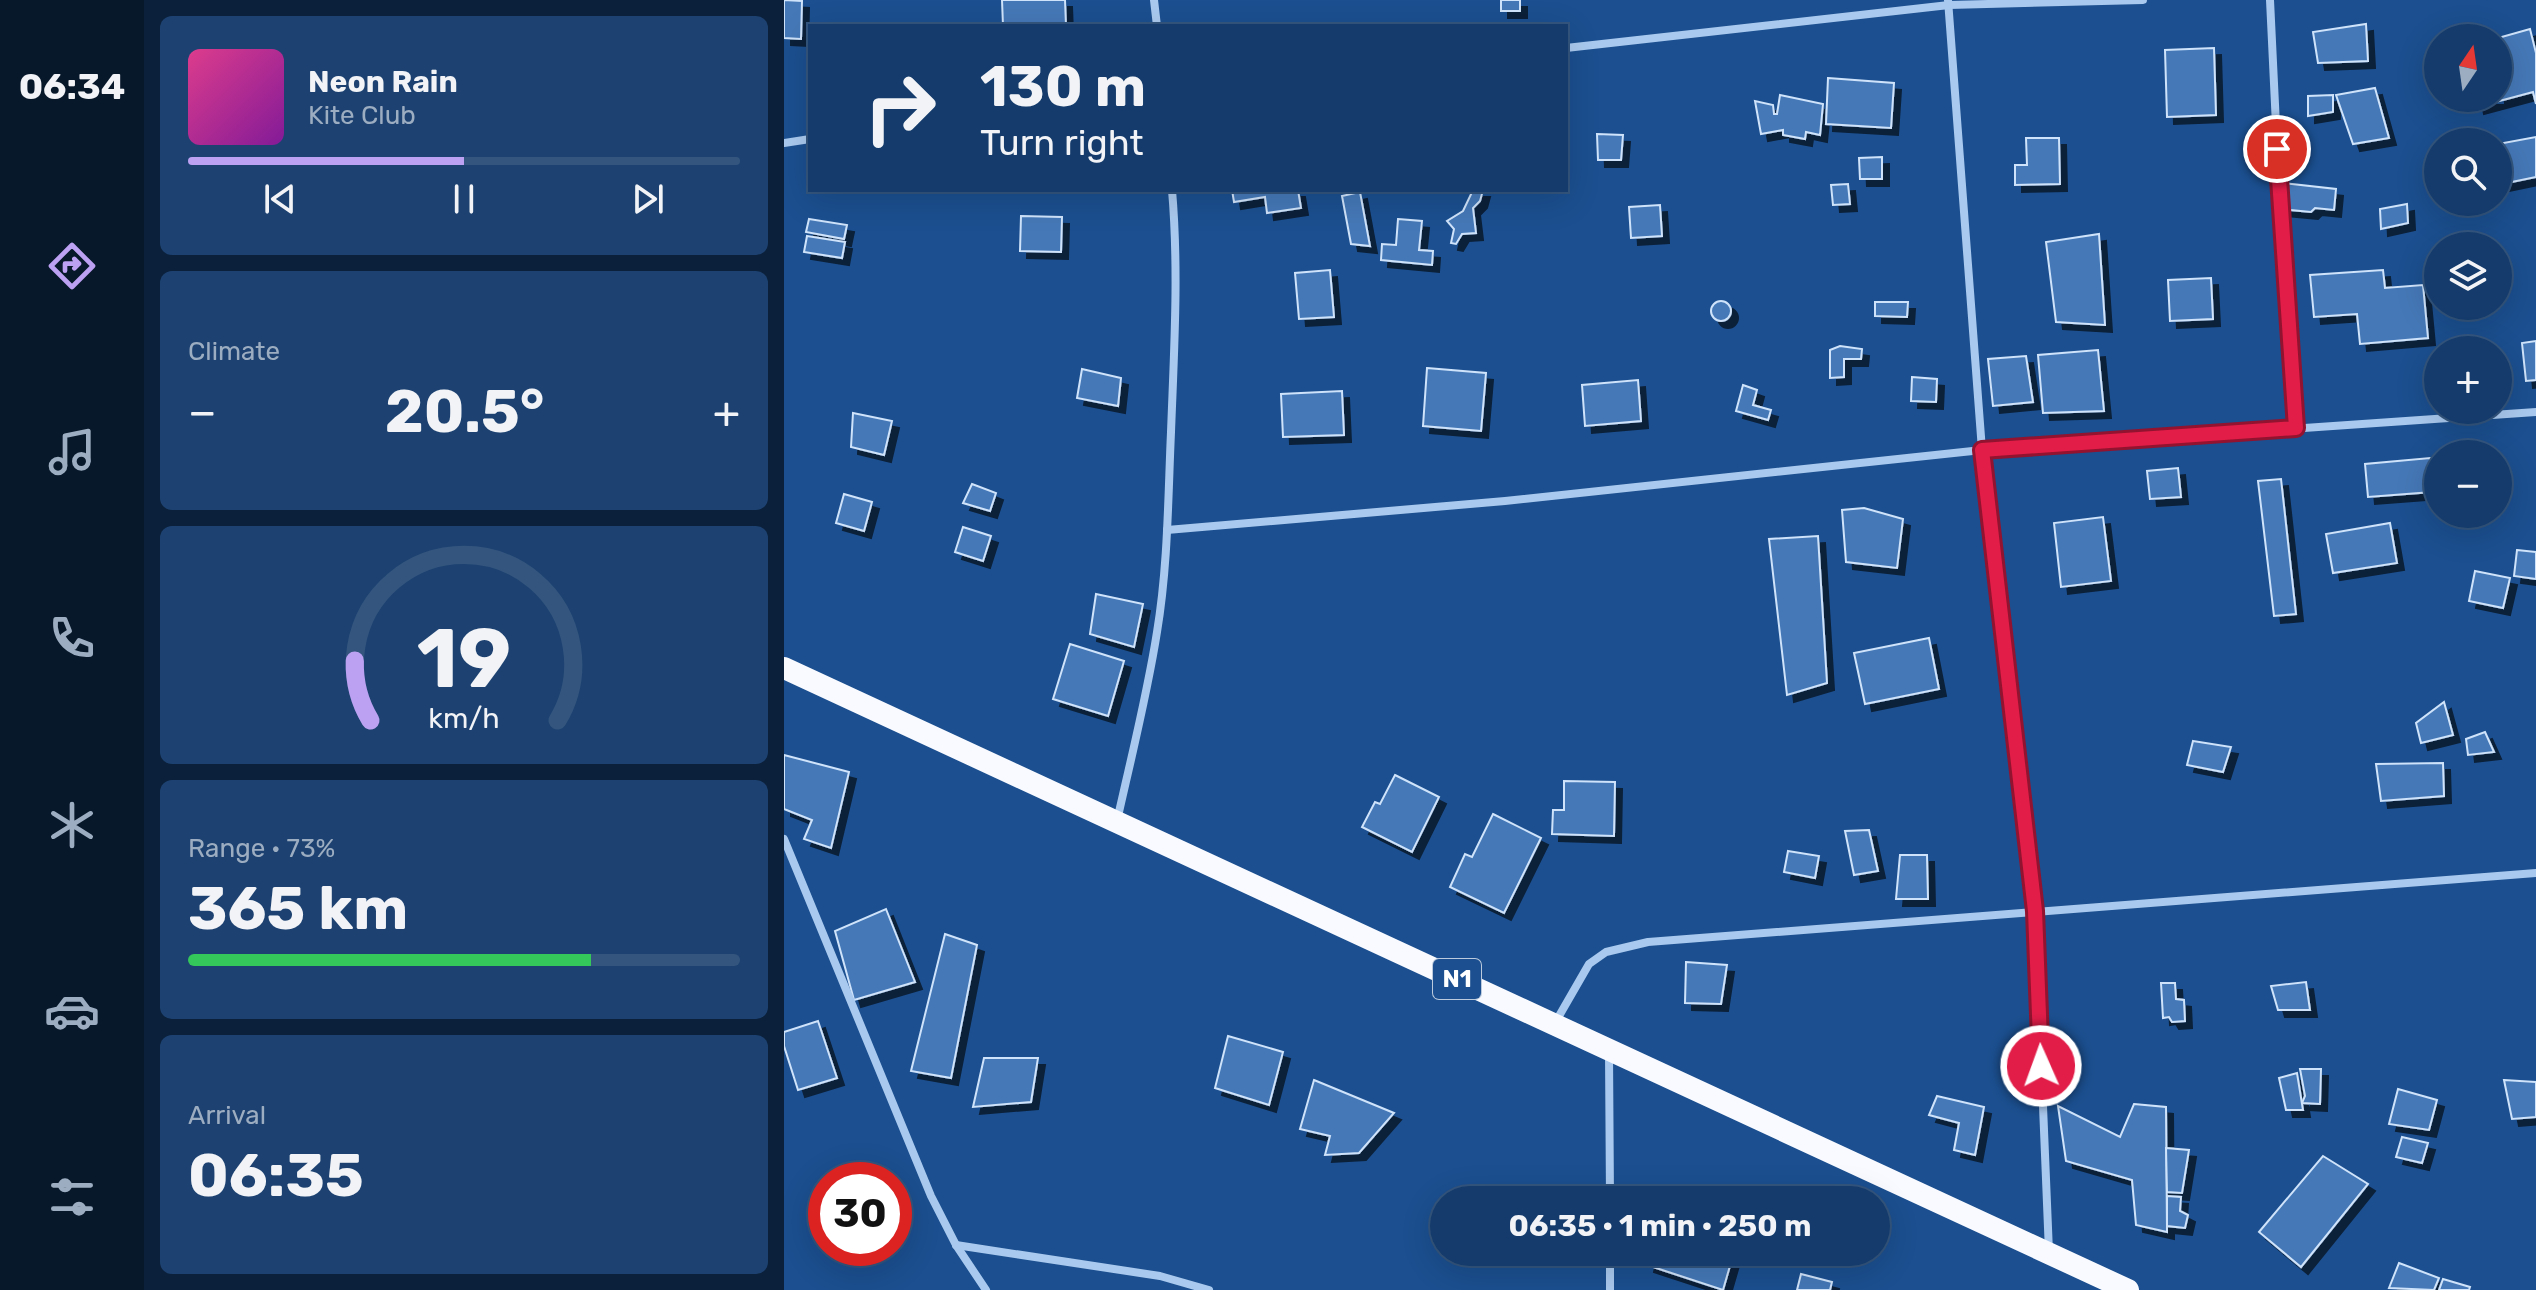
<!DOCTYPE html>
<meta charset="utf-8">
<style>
:root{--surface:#143b6b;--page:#1d4271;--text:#f1f3f6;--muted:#9dadc1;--line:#33557e;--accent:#bca0f2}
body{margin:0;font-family:Rubik,sans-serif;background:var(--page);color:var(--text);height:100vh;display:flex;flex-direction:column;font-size:30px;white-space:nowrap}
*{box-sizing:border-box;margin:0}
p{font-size:26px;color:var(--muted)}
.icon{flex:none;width:44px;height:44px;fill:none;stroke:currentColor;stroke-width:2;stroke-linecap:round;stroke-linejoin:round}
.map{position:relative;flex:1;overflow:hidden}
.details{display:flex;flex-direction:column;gap:16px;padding:16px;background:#0b203b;width:640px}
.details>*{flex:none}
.top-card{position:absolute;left:24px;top:24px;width:760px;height:168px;border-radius:0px;box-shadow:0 8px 32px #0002,0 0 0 2px var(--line);background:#143b6b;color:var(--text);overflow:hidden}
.needle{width:52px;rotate:13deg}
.buttons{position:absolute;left:1640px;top:24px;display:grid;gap:16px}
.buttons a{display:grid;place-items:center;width:88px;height:88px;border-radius:50%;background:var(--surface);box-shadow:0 8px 32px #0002,0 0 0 2px var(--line);font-size:40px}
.speed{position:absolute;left:24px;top:1162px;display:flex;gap:16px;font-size:40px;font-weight:700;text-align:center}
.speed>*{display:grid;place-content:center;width:104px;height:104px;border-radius:50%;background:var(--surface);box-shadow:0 8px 32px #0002,0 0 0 2px var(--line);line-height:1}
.speed .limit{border:12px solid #d22;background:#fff;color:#111}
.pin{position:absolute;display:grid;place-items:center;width:68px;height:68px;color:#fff;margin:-34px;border:4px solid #fff;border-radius:50%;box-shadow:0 2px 8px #0007}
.me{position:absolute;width:88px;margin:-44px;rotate:358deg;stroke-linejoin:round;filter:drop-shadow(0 0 6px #0008)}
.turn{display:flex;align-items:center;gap:28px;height:168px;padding:0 40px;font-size:36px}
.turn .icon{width:104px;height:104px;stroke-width:2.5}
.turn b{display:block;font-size:56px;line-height:68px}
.big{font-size:60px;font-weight:700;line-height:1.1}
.details .tile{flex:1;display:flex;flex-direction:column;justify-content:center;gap:12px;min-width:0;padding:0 28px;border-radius:12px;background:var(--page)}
.details .dial{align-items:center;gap:0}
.dial svg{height:208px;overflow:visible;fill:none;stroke:var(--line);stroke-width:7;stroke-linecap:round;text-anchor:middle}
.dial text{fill:var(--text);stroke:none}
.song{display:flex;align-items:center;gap:24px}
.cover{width:96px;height:96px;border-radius:12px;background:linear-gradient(135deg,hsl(330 70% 55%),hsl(290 70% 35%))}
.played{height:8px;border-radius:4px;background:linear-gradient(90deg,var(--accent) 50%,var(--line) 50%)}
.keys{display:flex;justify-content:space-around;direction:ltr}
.heat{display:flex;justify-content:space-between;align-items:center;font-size:44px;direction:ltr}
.charge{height:12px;border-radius:6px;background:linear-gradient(90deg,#34c759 73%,var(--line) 0)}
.trip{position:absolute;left:646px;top:1186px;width:460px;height:80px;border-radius:40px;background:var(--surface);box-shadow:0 8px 32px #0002,0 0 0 2px var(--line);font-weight:700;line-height:80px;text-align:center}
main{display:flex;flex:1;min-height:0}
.dock{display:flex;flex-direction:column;width:144px;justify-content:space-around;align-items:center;background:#08182b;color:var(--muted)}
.dock .icon{width:56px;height:56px}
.dock .on{color:var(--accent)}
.dock b{font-size:36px;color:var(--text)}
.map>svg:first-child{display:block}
.building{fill:#4478b7;stroke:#cfe3fa;stroke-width:2;filter:url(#shadow)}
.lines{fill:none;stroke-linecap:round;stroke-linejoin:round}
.minor{stroke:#a9c9ee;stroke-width:8}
.trunk{stroke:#f8faff;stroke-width:22}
.route-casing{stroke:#92132f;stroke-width:20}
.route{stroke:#e11d48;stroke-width:14}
.labels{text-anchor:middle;stroke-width:8;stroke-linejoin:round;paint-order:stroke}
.shield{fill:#1b4f8f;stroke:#bbcadd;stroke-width:2}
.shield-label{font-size:24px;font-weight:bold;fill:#fff}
</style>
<main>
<nav class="dock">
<b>06:34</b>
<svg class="icon on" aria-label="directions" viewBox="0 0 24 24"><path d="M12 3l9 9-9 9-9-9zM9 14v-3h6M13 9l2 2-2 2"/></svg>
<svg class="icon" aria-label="music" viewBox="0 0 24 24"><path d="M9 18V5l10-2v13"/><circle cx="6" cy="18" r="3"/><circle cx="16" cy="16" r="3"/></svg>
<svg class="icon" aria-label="phone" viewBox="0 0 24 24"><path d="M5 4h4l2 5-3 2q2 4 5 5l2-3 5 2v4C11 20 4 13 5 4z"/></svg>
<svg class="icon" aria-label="climate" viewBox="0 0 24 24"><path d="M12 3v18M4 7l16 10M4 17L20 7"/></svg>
<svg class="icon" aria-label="car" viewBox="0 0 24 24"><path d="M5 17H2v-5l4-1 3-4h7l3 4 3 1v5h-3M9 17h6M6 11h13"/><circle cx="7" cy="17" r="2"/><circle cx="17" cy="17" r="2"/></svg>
<svg class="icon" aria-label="filters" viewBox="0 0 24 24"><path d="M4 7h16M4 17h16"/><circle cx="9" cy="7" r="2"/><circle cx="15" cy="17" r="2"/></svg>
</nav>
<section class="details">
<div class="tile">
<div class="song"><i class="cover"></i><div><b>Neon Rain</b><p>Kite Club</p></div></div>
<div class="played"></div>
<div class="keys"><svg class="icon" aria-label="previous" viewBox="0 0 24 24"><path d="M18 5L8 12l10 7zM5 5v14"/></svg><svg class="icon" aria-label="pause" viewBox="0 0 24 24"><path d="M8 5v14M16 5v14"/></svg><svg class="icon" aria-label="next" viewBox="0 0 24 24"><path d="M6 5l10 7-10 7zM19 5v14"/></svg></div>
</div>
<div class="tile"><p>Climate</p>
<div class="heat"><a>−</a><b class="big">20.5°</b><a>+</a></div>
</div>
<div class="tile dial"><svg viewBox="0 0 100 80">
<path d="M14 69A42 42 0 1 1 86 69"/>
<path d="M14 69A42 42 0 0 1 8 46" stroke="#bca0f2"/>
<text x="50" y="56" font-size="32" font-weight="700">19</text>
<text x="50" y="72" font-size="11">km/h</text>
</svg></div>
<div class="tile"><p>Range · 73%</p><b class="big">365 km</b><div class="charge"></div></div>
<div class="tile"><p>Arrival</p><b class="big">06:35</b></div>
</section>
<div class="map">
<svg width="1752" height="1290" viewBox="0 0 1752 1290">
<defs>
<filter id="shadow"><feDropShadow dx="7" dy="7" stdDeviation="0" flood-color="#0009"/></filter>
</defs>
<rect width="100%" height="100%" fill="#1b4f8f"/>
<g class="building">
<path d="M0,0L18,1L17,39L0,38Z"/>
<path d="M218,0H281L282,26H219Z"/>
<rect x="717" y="0" width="19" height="11"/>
<path d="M1582,24L1584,61L1534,63L1529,32Z"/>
<path d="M1746,29L1752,53V104L1749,92L1693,107L1691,98H1714V38Z"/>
<path d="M1430,48L1432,115L1383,117L1381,50Z"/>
<path d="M1044,78L1110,83L1107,128L1042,124Z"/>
<path d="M1591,88L1605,138L1569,144L1552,95Z"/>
<path d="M996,95L1039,104L1036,135L1022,132L1021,139L999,135V130L977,134L971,101L989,105L990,114H993Z"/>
<path d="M1549,95V112L1524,116V96Z"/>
<path d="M813,134L839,135L837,160H814Z"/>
<path d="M1752,137V177L1718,184L1714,144Z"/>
<path d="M1242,138H1275L1276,184L1231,185V165H1243Z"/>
<path d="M1098,157V179H1076L1075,158Z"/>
<path d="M1499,183L1552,189L1550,210L1531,208L1527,212L1496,209Z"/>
<path d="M1064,184L1066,204L1049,205L1047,185Z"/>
<path d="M448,190H514L517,208L483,213L481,197L450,202Z"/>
<path d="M689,190H699L696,201L689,208L692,233L678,234L672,244L667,243L670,229L663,221L679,211Z"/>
<path d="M576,192L586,246L567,244L558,196Z"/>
<path d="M1623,204L1624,223L1597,229L1596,209Z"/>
<path d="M876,205L878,236L847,238L845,207Z"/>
<path d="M237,216L278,217L277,252L236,251Z"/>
<path d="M25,219L63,225L60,239L22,232Z"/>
<path d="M614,219L638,221L635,250L649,251L648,265L597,260L598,244L612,245Z"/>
<path d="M1315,234L1321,325L1272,322L1262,242Z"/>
<path d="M23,236L61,242L58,258L20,252Z"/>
<path d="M546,270L550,317L515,319L511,273Z"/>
<path d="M1599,270L1601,288L1639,285L1644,338L1576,344L1573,314L1530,317L1526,275Z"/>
<path d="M1427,278L1429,319L1386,321L1384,280Z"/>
<circle cx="937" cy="311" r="10"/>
<path d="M1091,302H1124L1123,317L1091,316Z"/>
<path d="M1752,341V380L1742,381L1738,343Z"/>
<path d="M1056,346L1078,349L1077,359H1060V377L1046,378V350Z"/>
<path d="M1314,350L1320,411L1259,413L1254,355Z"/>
<path d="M1242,356L1249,402L1209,406L1204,359Z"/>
<path d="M643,368L702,373L697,431L639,426Z"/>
<path d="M298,369L337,378L334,406L293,398Z"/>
<path d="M1128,377L1153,379L1152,402L1127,401Z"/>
<path d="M854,380L857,421L801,426L798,385Z"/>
<path d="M959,385L973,390L969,405L987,410L984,420L952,411Z"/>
<path d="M558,391L560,435L499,437L497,394Z"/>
<path d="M69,413L108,421L100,455L67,447Z"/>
<path d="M1646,458L1648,492L1584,497L1581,464Z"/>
<path d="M1394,468L1397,497L1366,499L1363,471Z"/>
<path d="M1497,479L1512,614L1490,616L1474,481Z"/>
<path d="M188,484L212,493L206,511L179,503Z"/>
<path d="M60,494L88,502L80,531L52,523Z"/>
<path d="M1080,508L1119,519L1113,568L1062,562L1058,510Z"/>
<path d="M1319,517L1327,581L1277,587L1270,523Z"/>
<path d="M1606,523L1613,563L1549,573L1542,534Z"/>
<path d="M179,527L207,536L199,561L171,552Z"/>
<path d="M1034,536L1043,683L1003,695L985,539Z"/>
<path d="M1733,550L1752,552V579L1730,576Z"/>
<path d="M1691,571L1726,578L1719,608L1685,601Z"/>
<path d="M312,594L359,604L350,647L306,634Z"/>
<path d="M1145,638L1155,689L1081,704L1070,653Z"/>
<path d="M286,644L340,661L324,716L269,699Z"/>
<path d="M1660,702L1669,735L1637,743L1632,723Z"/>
<path d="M1701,732L1710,752L1684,755L1682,739Z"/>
<path d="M1409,741L1447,747L1439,772L1403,765Z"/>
<path d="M0,755L65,772L47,848L20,839L28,820L0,809Z"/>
<path d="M1659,763L1660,796L1597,801L1592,764Z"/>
<path d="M611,775L655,797L628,852L578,827L591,802L596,804Z"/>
<path d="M780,781L831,782L830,836L768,834L769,810H780Z"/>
<path d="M709,814L757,838L720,913L666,887L681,854L688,857Z"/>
<path d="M1085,830L1094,871L1070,875L1061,831Z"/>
<path d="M1004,851L1035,856L1031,878L1000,872Z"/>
<path d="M1116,855H1143L1144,899H1112Z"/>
<path d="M102,909L131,982L70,1000L51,931Z"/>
<path d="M161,934L193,945L167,1078L127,1071Z"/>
<path d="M902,962L943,965L937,1004L901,1003Z"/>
<path d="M1522,982L1526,1010H1494L1487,986Z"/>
<path d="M1377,983H1391L1392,999L1400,1000L1401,1021L1388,1022L1385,1017L1379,1018Z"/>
<path d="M34,1021L53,1078L14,1090L0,1046V1032Z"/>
<path d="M444,1036L499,1052L485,1105L431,1088Z"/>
<path d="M200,1058H254L247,1102L189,1107Z"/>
<path d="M1516,1069H1537L1536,1104L1518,1103L1521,1096Z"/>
<path d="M1513,1073L1519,1110H1502L1495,1078Z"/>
<path d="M530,1080L610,1113L575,1153L541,1155L546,1136L516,1129Z"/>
<path d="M1720,1080L1752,1082V1117L1728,1119Z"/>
<path d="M1614,1089L1653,1100L1645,1130L1605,1124Z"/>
<path d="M1153,1096L1200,1107L1191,1155L1170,1150L1175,1123L1145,1115Z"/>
<path d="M1350,1104L1382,1107L1383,1232L1352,1225L1348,1180L1282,1161L1274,1106L1336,1137Z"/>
<path d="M1618,1137L1644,1143L1638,1163L1612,1157Z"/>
<path d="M1382,1148L1405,1150L1398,1193L1383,1192Z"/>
<path d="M1539,1156L1584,1184L1517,1267L1475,1232Z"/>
<path d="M1383,1196L1397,1197L1396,1211L1404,1215L1401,1228L1383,1226Z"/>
<path d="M866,1252H950L939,1290L863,1265Z"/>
<path d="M1615,1263L1655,1278L1650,1290L1605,1288Z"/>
<path d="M1017,1274L1048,1282L1046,1290H1013Z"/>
<path d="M1659,1279L1686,1287L1685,1290H1655Z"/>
</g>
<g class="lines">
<g class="minor">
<path d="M370,0L373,26"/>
<path d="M1164,0L1198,450L1251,911L1265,1252"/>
<path d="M1486,0L1496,209L1512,428"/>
<path d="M782,48L1165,5L1359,0"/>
<path d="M0,143L26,139"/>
<path d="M383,530L721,501L1198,450L1752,412"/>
<path d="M333,821C347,758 363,696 373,632C384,566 384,498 387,432C390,351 395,271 388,190"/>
<path d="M0,839L147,1196L172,1245L202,1290"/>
<path d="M771,1023L805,964L822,952L864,942L1752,873"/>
<path d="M825,1053L826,1200"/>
<path d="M172,1245L376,1276L425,1290"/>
<path d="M826,1252V1290"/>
</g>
<path class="trunk" d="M0,668L1344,1290"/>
</g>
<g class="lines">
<defs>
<path id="route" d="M1257,1066L1251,911L1198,450L1512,428L1493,149"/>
</defs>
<use href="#route" class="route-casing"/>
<use href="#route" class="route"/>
</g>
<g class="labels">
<rect class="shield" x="649" y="959" width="48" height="40" rx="6"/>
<g class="shield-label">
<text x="673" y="987">N1</text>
</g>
</g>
</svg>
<div class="buttons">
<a><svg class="needle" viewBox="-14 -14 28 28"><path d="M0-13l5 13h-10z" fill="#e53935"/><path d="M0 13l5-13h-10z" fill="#9dadc1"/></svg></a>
<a><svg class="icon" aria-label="search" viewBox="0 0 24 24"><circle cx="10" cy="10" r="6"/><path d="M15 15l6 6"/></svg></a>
<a><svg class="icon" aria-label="layers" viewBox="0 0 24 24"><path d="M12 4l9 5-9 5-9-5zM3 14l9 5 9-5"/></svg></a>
<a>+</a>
<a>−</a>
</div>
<div class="speed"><div class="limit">30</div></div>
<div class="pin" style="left:1493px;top:149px;background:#d93025"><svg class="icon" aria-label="arrive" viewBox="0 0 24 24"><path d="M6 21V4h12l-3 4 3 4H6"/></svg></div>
<svg class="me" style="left:1257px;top:1066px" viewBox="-20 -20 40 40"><circle r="17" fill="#e11d48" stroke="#fff" stroke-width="3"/><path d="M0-11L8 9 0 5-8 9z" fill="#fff"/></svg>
<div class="trip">06:35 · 1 min · 250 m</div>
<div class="top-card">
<div class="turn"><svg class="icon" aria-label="right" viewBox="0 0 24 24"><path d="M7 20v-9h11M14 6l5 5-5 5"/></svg><div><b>130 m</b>Turn right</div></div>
</div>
</div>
</main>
